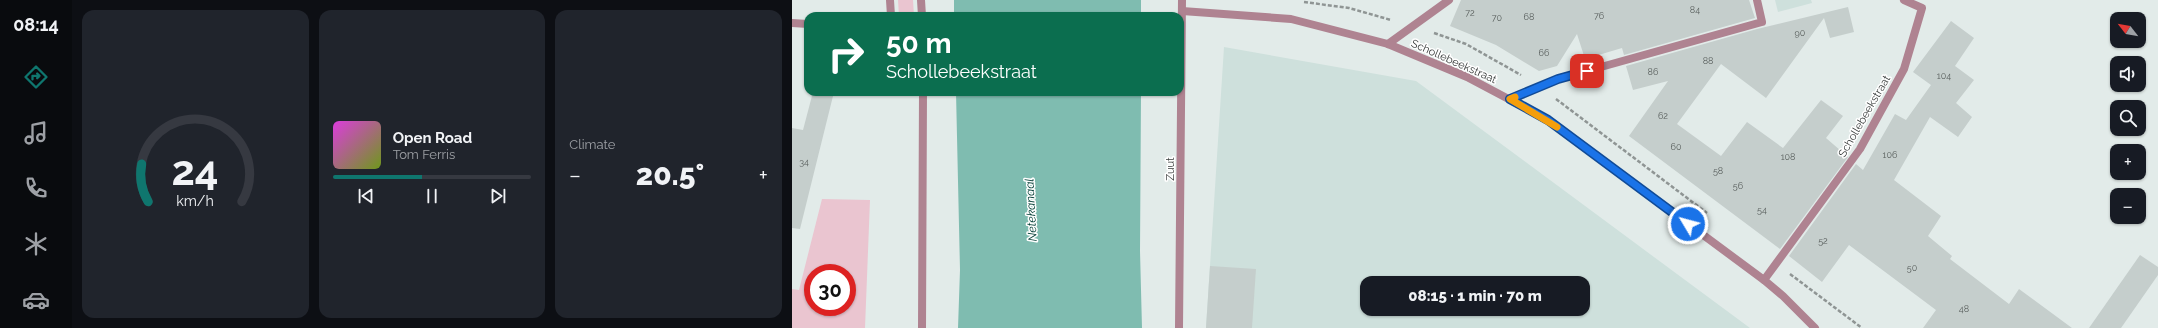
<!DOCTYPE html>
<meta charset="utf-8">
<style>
:root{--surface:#171b24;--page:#20242c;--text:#f1f3f6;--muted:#9ea1a6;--line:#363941;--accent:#0f766e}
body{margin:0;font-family:Raleway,sans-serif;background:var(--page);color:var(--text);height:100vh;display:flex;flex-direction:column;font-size:15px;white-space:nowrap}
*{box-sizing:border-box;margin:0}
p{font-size:13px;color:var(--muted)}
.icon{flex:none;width:22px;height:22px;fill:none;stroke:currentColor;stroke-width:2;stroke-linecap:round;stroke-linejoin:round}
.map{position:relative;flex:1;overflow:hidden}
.side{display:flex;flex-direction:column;gap:10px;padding:10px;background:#0d0f14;width:720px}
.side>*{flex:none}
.guide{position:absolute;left:12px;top:12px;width:380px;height:84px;border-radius:12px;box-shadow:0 1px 3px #0004;background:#0b6e4f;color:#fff;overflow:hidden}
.needle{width:26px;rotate:301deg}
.tools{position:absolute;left:1318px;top:12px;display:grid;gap:8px}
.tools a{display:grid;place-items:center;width:36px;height:36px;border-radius:8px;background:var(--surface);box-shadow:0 1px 3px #0004;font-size:20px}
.speed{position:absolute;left:12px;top:264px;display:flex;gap:8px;font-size:20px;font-weight:700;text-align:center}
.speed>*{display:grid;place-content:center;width:52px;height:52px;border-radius:50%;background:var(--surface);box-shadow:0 1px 3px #0004;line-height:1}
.speed .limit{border:6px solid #d22;background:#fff;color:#111}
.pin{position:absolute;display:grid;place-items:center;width:34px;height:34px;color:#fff;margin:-17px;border-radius:8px;box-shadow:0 2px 6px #0006}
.me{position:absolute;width:44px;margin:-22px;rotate:307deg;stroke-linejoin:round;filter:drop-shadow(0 0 3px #0008)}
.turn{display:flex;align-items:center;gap:14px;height:84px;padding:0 16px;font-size:18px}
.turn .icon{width:52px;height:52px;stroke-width:2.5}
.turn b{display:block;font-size:28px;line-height:34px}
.big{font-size:30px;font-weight:800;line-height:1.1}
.side .card{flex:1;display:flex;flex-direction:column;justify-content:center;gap:6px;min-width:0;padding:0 14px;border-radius:12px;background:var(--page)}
.side .dial{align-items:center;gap:0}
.dial svg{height:104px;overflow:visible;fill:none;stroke:var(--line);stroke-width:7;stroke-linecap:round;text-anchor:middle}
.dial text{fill:var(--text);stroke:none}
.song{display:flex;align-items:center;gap:12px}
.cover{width:48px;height:48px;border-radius:6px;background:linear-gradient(135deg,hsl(300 70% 55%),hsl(80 70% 35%))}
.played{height:4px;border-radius:2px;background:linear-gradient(90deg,var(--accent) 45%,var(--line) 45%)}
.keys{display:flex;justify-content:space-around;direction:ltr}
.heat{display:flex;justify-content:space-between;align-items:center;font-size:22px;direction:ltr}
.side .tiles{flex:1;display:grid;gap:10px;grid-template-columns:repeat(3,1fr)}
.trip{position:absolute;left:568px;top:276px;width:230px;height:40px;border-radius:12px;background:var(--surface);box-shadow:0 1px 3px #0004;font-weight:800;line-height:40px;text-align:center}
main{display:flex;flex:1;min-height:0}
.tabs{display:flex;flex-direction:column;width:72px;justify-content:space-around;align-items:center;background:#090b0e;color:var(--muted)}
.tabs .icon{width:28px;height:28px}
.tabs .on{color:var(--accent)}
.tabs b{font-size:18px;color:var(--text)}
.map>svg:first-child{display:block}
.built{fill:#cee0dc;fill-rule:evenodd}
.green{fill:#eac5d0;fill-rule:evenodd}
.water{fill:#7fbcb0}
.building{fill:#c5cecc}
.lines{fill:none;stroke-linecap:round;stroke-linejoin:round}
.path{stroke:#8f9594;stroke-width:2.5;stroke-dasharray:4 2;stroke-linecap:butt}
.service{stroke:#af8391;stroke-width:8}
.minor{stroke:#af8391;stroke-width:8}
.route-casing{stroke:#114b97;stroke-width:10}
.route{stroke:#1a73e8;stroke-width:7}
.slow{stroke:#f59e0b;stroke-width:7}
.labels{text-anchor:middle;stroke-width:3;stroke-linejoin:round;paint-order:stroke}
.number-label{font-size:9px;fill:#5a605e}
.street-label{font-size:11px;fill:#373b3a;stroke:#fff}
.water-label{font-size:12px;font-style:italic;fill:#08423a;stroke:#fff}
</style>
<main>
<nav class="tabs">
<b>08:14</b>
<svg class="icon on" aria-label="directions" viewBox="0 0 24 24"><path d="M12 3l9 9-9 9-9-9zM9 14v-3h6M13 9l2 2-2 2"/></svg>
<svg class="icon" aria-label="music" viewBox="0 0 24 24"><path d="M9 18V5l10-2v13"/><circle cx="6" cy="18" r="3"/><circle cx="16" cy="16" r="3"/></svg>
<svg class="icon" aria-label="phone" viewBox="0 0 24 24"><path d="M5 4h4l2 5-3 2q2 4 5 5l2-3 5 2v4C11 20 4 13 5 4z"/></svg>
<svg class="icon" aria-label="climate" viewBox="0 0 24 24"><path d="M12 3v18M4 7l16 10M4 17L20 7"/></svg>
<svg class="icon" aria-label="car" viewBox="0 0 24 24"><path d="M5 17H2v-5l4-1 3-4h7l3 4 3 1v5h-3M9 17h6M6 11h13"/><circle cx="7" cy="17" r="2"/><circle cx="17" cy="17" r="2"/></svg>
</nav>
<section class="side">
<div class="tiles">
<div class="card dial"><svg viewBox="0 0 100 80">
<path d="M14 69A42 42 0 1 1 86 69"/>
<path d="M14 69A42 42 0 0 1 9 40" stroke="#0f766e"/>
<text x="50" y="56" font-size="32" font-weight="700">24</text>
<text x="50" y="72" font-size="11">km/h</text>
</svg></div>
<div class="card">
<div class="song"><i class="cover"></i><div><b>Open Road</b><p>Tom Ferris</p></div></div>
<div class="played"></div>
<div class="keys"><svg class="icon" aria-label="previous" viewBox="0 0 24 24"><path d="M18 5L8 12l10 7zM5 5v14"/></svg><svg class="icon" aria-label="pause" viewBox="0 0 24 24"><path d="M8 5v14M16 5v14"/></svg><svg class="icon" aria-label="next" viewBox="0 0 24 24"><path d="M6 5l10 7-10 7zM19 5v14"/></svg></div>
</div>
<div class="card"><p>Climate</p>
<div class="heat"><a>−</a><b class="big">20.5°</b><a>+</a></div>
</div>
</div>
</section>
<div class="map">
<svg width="1366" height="328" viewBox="0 0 1366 328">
<rect width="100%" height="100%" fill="#e2ebe9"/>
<g class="built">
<path d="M983,0H1019L1020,3L986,12Z"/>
<path d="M432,47L624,81L958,328H414ZM575,283H791V309H575Z"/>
</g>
<g class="green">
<path d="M106,0H121L122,16H107Z"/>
<path d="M30,199L78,200L73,328H0V289L7,290ZM21,273H55V307H21Z"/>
</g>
<g class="water">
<rect x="162" y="0" width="187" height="16"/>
<path d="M164,92H349L348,251L350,328H166L168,270Z"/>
</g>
<g class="building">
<path d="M669,0H957L963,18L832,55L830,48L793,59L785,34L765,66L747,71L704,45L658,26Z"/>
<path d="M1056,7L1062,32L1038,38L1032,18L974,98L929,64L885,124L929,156L955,122L991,148L1029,100L1051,116L1034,138L1056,157L988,249L837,136L876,81L841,90L834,66L965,29Z"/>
<path d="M1159,21L1182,38L1163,66L1182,80L1164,103L1180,117L1166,137L1138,117L1102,180L1149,216L1136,236L1160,256L1158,259L1217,304L1227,289L1280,328H1131L1144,310L1057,245L1030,282L997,256L1064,164L1071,170L1103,114L1114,120L1139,85L1121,72Z"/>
<path d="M21,92H42L8,229L0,228V128L11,130Z"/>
<path d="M1348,255L1366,267V275L1329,328H1297Z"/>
<path d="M418,266L464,269L460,328H414Z"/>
</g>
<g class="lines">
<g class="path">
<path d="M512,2L557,8L599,20"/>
<path d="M642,33L674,44L729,75"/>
<path d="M764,99L915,213"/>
<path d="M998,274L1070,328"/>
</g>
<g class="service">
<path d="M129,0L130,16"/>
<path d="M596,44L657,0"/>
<path d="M718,99L766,79L970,22L965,0"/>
<path d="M972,280L1068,149L1112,69L1130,8L1112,0"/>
<path d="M130,328L131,92"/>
</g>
<g class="minor">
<path d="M98,0L99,16"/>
<path d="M390,11L499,19L596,44L675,77L756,120L972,280L991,296L1023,328"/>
<path d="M0,23L16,24"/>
<path d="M387,328L390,0"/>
</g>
</g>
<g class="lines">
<defs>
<path id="route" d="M795,71L766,79L718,99L756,120L896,224"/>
</defs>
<use href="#route" class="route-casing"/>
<use href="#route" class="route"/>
<path class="slow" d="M723,97L718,99L765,127"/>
</g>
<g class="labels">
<g class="number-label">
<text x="903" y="13">84</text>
<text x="678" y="16">72</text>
<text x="807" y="19">76</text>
<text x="737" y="20">68</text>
<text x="705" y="21">70</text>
<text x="1008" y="36">90</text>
<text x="752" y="56">66</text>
<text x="916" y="64">88</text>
<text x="861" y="75">86</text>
<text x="1152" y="79">104</text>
<text x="871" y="119">62</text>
<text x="884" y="150">60</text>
<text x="1098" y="158">106</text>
<text x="996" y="160">108</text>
<text x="12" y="165">34</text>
<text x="926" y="174">58</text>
<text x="946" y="189">56</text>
<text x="970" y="213">54</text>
<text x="1031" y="244">52</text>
<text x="1120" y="271">50</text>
<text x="1172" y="312">48</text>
</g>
<g class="street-label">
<text transform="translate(662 61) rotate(24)" y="4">Schollebeekstraat</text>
<text transform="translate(1072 116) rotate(-60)" y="4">Schollebeekstraat</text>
<text transform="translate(378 169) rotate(-90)" y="4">Zuut</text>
</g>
<g class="water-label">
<text transform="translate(239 210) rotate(-93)" y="4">Netekanaal</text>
</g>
</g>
</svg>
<div class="tools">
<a><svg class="needle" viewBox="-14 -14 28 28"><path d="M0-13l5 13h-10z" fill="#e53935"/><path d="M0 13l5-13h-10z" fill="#9ea1a6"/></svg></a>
<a><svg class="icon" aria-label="sound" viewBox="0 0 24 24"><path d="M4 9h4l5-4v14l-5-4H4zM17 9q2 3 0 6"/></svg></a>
<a><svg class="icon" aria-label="search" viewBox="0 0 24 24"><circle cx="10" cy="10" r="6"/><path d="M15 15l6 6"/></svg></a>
<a>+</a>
<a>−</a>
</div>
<div class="speed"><div class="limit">30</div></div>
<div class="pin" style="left:795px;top:71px;background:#d93025"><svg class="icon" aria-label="arrive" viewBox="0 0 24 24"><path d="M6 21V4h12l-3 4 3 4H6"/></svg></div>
<svg class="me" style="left:896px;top:224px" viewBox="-20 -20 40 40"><circle r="17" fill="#1a73e8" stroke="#fff" stroke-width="3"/><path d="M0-11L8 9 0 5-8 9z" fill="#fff"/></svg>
<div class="trip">08:15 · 1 min · 70 m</div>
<div class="guide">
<div class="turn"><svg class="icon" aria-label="right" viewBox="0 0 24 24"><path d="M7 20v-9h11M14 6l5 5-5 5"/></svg><div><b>50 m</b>Schollebeekstraat</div></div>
</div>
</div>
</main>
